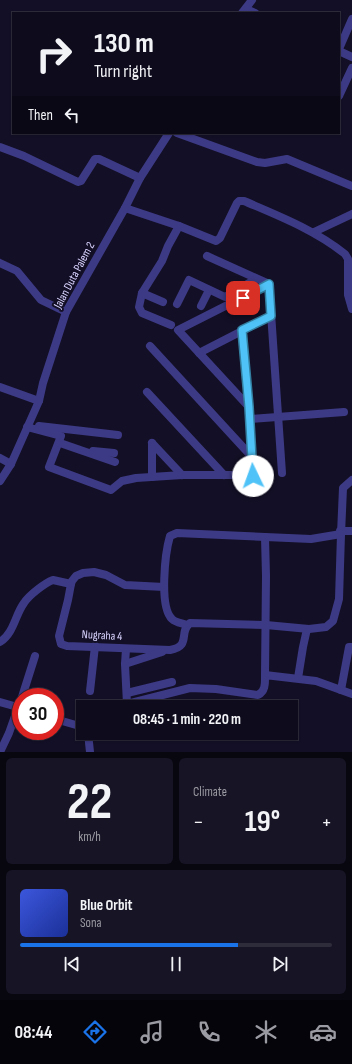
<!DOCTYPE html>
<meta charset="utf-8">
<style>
:root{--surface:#0e0b1c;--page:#171425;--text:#f1f3f6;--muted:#9b9ba3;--line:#2e2b3b;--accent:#1a73e8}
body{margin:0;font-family:"Sofia Sans Condensed",sans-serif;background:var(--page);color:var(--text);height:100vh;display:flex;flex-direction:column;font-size:15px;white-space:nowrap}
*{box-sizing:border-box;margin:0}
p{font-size:13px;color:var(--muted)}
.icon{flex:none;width:22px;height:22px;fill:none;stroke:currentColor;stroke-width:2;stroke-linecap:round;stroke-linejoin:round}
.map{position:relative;height:752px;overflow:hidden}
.sheet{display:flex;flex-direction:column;gap:6px;padding:6px;background:#08060f;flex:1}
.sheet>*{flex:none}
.banner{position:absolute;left:12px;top:12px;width:328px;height:122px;border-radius:0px;box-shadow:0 1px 3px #0004,0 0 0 1px var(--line);background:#0e0b1c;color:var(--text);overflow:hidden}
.speed{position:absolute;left:12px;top:688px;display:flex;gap:8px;font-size:20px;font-weight:700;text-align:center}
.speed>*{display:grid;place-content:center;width:52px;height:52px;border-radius:50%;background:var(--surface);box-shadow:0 1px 3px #0004,0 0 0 1px var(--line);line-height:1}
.speed .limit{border:6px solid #d22;background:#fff;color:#111}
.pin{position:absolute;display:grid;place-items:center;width:34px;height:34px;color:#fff;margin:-17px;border-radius:8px;box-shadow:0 2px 6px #0006}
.me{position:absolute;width:44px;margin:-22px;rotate:357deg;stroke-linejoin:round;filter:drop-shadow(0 0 3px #0008)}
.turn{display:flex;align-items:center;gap:14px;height:84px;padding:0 16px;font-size:18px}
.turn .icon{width:52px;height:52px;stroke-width:2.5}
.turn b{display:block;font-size:28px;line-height:34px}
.then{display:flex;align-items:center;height:38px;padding:0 16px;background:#0003;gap:8px;font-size:15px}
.big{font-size:30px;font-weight:700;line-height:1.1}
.sheet .card{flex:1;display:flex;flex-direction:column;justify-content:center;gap:6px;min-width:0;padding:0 14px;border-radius:6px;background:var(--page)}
.sheet .dial{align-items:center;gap:0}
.dial b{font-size:52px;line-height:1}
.song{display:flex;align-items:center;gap:12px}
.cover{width:48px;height:48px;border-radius:6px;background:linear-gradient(135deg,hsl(230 70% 55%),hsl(230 70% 35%))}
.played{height:4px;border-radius:2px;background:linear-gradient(90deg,var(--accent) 70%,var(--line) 70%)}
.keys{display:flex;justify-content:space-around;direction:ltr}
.heat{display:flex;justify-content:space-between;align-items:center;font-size:22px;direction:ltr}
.sheet .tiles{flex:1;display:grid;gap:6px;grid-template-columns:1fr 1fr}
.card:last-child{grid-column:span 2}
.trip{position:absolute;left:76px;top:700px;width:222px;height:40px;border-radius:0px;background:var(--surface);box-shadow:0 1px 3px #0004,0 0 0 1px var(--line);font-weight:700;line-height:40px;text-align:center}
.menu{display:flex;height:64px;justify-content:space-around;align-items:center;background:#06040b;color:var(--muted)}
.menu .icon{width:28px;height:28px}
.menu .on{color:var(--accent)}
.menu b{font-size:18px;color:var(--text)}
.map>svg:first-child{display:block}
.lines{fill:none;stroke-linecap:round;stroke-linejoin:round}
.minor{stroke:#3d3a85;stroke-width:8}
.route-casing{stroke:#337fa1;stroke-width:10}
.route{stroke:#4fc3f7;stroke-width:7}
.labels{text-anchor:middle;stroke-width:4;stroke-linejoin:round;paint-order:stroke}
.street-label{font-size:12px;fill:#d9d4ff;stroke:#130f26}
</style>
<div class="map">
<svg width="352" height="752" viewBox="0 0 352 752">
<rect width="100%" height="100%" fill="#130f26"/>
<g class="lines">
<g class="minor">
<path d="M246,9L255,13"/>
<path d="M242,13L252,0"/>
<path d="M339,49L352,19"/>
<path d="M339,51L352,57"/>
<path d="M339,96L352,68"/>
<path d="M177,133L257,162L265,163L287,159L352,186"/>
<path d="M0,147L24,156L78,182L81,181L95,159H99L140,178"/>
<path d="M125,208L179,226L216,241L220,238L237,203L239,201H244C279,216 315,230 345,254L348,259V295L352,309"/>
<path d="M314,232L352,214"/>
<path d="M207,256L269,284"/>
<path d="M0,263L17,271L41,300L66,312"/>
<path d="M142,293L163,302"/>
<path d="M177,304L189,280L225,297L256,279"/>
<path d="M201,306L209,290"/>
<path d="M171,325L142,313L139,307L142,293L162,261L168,246L179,226"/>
<path d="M150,346L252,457"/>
<path d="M199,353L271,316"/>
<path d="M0,387L39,401"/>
<path d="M147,392L224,475"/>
<path d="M249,407L178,330L269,284L282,473"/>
<path d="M250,419L344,412"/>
<path d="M39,426L118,435"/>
<path d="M27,427L61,436L49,467L111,490L122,481L136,478L182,475H253L249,407L242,330"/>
<path d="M60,443L115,462"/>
<path d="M152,443L182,475"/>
<path d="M93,451L114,453"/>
<path d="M0,458L11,464"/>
<path d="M152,477V443"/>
<path d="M0,481L11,464L39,401L43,383L66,312L125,208L140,178L169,133"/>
<path d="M340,531H352"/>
<path d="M71,584L72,581L76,576L83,573L94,572L106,575L125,585L164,587"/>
<path d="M187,625C182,623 176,623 172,619C159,607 165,553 170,536L177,533L311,539L341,534L343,488L352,480"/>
<path d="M0,642C14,633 15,615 24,603C29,595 45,583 53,580L71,584L68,600L59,636L61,644L67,646L170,650C192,646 178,632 190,623L266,625L309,629L326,627L333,621L339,599L341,534"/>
<path d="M126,649L125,664L127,704"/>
<path d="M125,664L162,652"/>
<path d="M265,675L266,576L265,537"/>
<path d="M298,678L303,647L307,629"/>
<path d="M341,690L349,647H352"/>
<path d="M90,691L95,646"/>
<path d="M127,693L172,682"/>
<path d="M22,697L35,656"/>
<path d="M0,702L21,708"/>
<path d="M123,707L127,704L190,688L216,689L258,695C266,691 265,682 265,675L316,681L352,694"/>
<path d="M55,719L83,727"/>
<path d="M88,733L90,752"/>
<path d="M0,752L9,733L21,699"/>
</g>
</g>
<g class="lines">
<defs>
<path id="route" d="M243,298L269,284L271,316L242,330L249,407L253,476"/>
</defs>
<use href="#route" class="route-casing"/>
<use href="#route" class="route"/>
</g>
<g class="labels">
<g class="street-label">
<text transform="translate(74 275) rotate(-62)" y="4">Jalan Duta Palem 2</text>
<text transform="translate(102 635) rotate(3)" y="4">Nugraha 4</text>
</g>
</g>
</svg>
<div class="speed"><div class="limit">30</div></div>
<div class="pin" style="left:243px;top:298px;background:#d93025"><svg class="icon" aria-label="arrive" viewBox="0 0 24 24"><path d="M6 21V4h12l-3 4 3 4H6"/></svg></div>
<svg class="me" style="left:253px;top:476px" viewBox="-20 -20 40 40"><circle r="19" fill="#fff"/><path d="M0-13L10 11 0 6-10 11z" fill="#4fc3f7"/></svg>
<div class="trip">08:45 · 1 min · 220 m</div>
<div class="banner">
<div class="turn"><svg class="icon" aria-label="right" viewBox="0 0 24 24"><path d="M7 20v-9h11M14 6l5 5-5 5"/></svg><div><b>130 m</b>Turn right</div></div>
<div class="then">Then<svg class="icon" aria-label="left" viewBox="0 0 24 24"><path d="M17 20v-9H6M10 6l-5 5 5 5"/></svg></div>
</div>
</div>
<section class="sheet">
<div class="tiles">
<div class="card dial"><b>22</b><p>km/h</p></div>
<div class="card"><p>Climate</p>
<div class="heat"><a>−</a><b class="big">19°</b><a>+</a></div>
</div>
<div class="card">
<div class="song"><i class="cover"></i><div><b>Blue Orbit</b><p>Sona</p></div></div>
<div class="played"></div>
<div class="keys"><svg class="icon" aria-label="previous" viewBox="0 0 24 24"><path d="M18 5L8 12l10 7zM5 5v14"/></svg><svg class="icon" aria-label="pause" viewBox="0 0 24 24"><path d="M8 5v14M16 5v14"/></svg><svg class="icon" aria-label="next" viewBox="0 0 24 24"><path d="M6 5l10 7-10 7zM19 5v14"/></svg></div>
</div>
</div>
</section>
<nav class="menu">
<b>08:44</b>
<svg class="icon on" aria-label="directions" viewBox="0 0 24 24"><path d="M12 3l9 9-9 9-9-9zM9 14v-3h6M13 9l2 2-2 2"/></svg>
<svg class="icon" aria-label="music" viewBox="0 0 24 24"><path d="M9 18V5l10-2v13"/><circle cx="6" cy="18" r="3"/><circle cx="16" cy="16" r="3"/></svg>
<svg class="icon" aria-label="phone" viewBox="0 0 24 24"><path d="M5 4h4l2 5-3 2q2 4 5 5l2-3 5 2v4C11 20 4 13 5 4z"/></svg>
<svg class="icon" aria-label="climate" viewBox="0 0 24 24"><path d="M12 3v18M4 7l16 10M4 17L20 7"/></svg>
<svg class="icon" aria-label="car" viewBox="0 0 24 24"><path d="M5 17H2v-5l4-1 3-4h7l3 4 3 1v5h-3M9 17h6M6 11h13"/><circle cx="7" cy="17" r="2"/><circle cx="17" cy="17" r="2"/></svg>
</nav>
